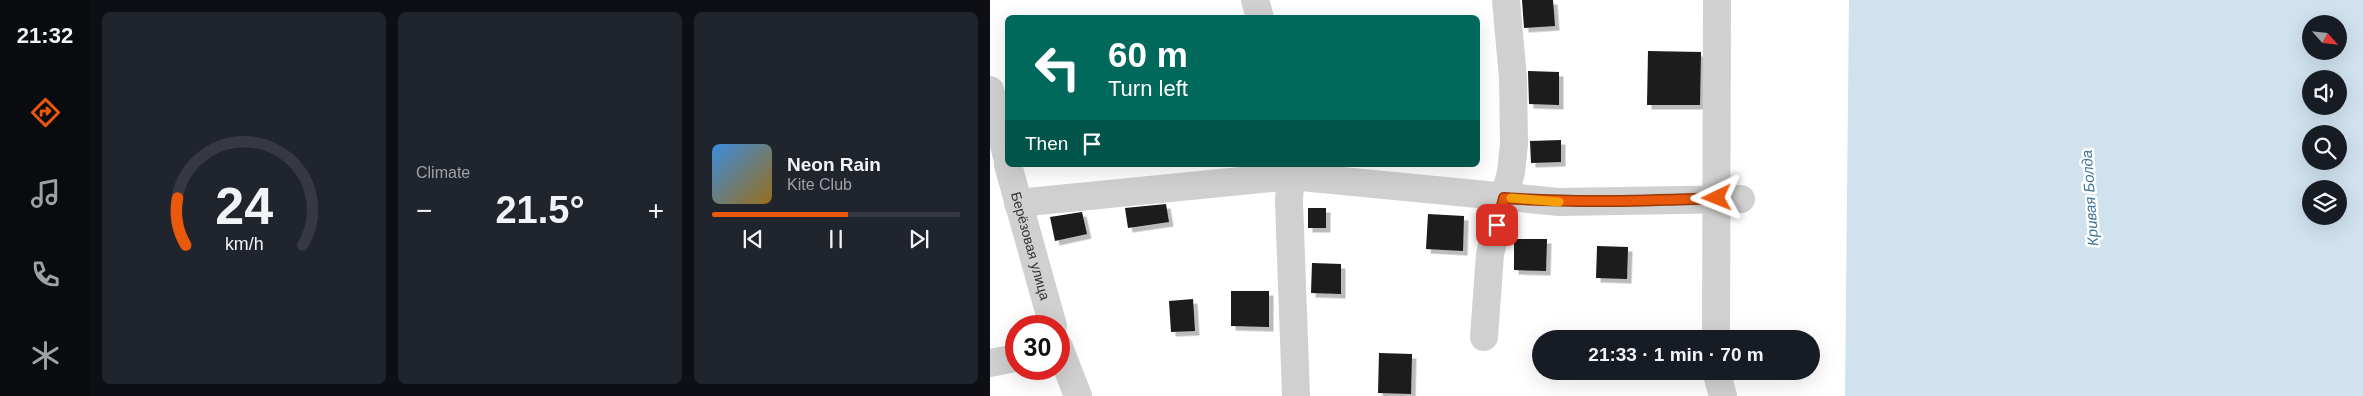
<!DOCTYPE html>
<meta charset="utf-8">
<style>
:root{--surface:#171b24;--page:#20242c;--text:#f1f3f6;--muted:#9ea1a6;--line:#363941;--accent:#ea580c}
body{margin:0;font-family:Arial,sans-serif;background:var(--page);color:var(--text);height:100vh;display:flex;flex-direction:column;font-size:19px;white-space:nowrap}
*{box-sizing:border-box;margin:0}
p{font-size:16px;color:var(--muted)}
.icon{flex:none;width:28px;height:28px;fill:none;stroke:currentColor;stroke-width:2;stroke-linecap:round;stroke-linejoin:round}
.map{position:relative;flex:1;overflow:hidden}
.side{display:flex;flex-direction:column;gap:12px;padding:12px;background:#0d0f14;width:900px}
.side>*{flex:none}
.top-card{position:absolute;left:15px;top:15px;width:475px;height:152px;border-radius:8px;box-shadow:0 5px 20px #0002;background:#00695c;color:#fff;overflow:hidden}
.needle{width:32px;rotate:117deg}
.controls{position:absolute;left:1312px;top:15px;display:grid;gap:10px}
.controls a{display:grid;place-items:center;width:45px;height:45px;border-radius:50%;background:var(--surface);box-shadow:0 5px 20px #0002;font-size:25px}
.speed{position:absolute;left:15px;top:315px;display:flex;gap:10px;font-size:25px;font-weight:700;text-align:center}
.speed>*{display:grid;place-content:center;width:65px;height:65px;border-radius:50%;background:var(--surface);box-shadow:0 5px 20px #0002;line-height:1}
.speed .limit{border:8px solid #d22;background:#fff;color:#111}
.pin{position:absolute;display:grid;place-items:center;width:42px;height:42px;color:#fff;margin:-21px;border-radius:10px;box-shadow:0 2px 8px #0006}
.me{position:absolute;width:55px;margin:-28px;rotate:268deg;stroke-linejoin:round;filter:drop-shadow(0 0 4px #0008)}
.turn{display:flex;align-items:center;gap:18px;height:105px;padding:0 20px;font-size:22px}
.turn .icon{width:65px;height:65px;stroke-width:2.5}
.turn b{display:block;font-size:35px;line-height:42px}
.then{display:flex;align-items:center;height:48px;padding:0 20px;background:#0003;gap:10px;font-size:19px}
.big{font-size:38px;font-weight:700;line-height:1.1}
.side .card{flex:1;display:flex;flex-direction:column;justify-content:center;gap:8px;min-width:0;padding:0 18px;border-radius:8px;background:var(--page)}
.side .dial{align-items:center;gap:0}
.dial svg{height:130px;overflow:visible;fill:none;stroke:var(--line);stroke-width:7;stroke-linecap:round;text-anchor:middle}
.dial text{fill:var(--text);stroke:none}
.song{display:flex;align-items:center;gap:15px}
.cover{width:60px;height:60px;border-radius:8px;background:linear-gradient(135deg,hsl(210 70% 55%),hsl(40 70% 35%))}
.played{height:5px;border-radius:2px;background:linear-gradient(90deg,var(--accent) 55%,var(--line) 55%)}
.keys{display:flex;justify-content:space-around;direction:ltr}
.heat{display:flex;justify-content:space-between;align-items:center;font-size:28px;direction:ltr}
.side .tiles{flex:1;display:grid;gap:12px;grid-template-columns:repeat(3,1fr)}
.trip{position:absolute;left:542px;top:330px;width:288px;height:50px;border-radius:25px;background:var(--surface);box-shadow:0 5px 20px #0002;font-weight:700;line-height:50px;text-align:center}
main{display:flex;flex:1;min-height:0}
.dock{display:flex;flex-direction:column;width:90px;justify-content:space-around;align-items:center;background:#090b0e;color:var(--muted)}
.dock .icon{width:35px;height:35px}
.dock .current{color:var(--accent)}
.dock b{font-size:22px;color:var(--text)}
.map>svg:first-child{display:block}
.water{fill:#cfe2ee;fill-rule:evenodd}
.building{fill:#1a1a1a;filter:url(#shadow)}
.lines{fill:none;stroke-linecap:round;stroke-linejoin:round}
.minor{stroke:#d0d0d0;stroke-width:28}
.route-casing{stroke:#983908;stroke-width:12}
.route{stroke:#ea580c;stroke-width:9}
.slow{stroke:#f59e0b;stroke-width:9}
.labels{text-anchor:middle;stroke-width:5;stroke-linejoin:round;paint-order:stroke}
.street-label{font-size:14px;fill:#333;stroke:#fff}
.water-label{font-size:15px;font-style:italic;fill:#3f7597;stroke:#fff}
</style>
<main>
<nav class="dock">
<b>21:32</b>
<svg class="icon current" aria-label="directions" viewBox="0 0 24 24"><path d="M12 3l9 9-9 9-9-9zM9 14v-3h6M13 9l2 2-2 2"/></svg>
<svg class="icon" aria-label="music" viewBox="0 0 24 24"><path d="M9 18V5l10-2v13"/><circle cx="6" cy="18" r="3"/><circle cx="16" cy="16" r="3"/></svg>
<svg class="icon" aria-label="phone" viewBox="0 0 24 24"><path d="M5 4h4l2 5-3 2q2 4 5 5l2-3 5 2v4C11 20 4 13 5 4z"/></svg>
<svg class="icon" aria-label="climate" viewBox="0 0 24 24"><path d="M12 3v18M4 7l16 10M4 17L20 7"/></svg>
</nav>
<section class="side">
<div class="tiles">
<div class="card dial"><svg viewBox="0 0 100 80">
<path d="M14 69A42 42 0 1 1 86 69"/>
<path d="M14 69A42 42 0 0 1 9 40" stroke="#ea580c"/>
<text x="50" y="56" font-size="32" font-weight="700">24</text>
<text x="50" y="72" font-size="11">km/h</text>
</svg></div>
<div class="card"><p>Climate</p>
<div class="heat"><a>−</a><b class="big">21.5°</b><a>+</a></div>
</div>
<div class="card">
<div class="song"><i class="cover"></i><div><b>Neon Rain</b><p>Kite Club</p></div></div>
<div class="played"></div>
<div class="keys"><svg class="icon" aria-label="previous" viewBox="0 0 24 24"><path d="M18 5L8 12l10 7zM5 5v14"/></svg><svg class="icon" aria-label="pause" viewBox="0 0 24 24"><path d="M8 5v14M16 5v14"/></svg><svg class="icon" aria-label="next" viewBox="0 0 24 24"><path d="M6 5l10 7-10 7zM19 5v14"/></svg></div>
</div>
</div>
</section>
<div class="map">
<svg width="1373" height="396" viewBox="0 0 1373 396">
<defs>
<filter id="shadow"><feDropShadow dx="4.5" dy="4.5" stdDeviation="0" flood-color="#0004"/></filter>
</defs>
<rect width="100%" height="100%" fill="#fff"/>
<path class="water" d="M859,0H1373V396H855ZM1321,24H1349V51H1321ZM1321,79H1349V106H1321ZM1321,134H1349V161H1321ZM1321,189H1349V216H1321Z"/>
<g class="building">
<path d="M532,0H563L565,26L534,28Z"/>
<path d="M658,51L711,52L710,105H657Z"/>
<path d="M538,71L569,72V105L539,104Z"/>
<path d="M571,140V162L541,163L540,141Z"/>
<path d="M176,204L179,222L138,228L135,208Z"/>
<rect x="318" y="208" width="18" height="20"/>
<path d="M92,212L97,234L65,241L60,217Z"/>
<path d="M438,214L474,216L473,251L436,249Z"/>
<path d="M524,239H557L556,271L524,270Z"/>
<path d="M607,246L638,247L637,279L606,278Z"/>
<path d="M322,263L351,264V294L321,293Z"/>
<path d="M241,291H279V327L241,326Z"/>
<path d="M203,299L205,331L181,332L179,301Z"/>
<path d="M389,353L422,354L421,394L388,393Z"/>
</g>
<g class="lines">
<g class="minor">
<path d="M265,0L270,18"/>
<path d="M0,90L18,161"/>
<path id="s1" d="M18,165L63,326"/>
<path d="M301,165L299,202L306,396"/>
<path d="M28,203L301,176L569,202L751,199"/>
<path d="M494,337L500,254L521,172L524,144L523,78L516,0"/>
<path d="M726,339L727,0"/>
<path d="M69,347L88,396"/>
<path d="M0,363L26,358"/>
<path d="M726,371L733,396"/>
</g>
</g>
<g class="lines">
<defs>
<path id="route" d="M507,225L514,198C585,203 656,201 727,198"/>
</defs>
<use href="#route" class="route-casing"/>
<use href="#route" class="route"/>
<path class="slow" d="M521,198L569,202"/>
</g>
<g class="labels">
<g class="street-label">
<text dy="5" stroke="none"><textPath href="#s1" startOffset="84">Берёзовая улица</textPath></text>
</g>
<g class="water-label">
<text transform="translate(1100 198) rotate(-94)" y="5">Кривая Болда</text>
</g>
</g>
</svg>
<div class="controls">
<a><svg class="needle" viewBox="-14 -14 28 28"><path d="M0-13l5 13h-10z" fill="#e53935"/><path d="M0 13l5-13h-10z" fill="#9ea1a6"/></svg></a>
<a><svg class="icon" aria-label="sound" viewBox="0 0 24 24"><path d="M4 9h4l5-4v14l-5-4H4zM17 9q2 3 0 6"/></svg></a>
<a><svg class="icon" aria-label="search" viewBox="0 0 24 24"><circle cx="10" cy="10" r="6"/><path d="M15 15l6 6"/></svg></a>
<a><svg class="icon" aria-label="layers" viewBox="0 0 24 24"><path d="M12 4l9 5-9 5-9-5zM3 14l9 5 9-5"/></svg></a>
</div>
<div class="speed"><div class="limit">30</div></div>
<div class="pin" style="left:507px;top:225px;background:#d93025"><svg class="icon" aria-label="arrive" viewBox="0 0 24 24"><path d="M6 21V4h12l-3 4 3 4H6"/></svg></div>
<svg class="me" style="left:727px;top:198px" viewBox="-20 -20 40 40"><path d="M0-17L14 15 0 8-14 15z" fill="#ea580c" stroke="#fff" stroke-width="4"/></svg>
<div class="trip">21:33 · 1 min · 70 m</div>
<div class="top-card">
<div class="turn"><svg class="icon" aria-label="left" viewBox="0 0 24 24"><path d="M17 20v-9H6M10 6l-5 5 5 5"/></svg><div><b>60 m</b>Turn left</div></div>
<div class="then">Then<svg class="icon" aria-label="arrive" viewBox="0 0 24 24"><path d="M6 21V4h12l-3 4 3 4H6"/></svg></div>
</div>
</div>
</main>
